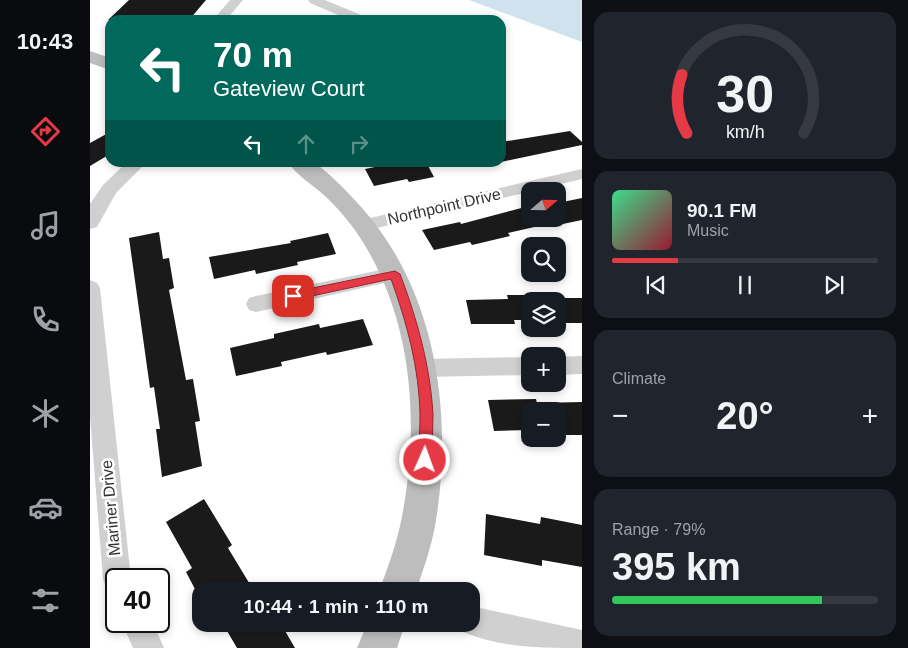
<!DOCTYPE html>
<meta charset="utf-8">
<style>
:root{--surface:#171b24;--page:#20242c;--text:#f1f3f6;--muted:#9ea1a6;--line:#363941;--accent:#e63946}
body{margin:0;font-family:Helvetica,sans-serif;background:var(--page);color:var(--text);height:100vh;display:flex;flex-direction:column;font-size:19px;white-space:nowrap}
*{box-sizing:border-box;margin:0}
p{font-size:16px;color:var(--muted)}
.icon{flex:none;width:28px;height:28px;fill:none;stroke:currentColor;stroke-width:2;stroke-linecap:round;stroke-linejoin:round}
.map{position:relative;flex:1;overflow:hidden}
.side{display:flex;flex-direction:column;gap:12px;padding:12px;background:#0d0f14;width:326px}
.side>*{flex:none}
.guide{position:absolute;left:15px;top:15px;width:401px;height:152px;border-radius:15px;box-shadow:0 2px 8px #0003;background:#00695c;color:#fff;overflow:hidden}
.needle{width:32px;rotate:70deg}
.tools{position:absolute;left:431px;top:182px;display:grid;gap:10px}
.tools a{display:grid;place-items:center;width:45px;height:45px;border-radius:10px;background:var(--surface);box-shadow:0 2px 8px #0003;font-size:25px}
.speed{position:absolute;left:15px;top:568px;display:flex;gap:10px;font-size:25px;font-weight:700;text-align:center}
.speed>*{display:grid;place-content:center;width:65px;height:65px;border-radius:50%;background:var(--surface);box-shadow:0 2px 8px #0003;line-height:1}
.speed .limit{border:2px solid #111;border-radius:8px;background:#fff;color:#111}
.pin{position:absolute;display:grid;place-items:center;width:42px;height:42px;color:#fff;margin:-21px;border-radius:10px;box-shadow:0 2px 8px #0006}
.me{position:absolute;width:55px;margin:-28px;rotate:2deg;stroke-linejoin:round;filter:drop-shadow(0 0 4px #0008)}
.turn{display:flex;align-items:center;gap:18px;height:105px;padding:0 25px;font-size:22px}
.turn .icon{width:65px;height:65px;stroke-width:2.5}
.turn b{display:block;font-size:35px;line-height:42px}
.lanes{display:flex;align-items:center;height:48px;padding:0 25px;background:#0003;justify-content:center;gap:25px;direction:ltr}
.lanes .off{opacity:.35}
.big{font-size:38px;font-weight:700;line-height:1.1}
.side .tile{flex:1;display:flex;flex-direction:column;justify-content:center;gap:8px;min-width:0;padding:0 18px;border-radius:15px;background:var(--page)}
.side .dial{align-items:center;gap:0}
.dial svg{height:130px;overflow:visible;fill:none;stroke:var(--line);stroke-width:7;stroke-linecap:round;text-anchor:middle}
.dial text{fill:var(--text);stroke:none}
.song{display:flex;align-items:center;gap:15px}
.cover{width:60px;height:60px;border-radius:8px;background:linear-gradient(135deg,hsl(150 70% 55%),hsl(350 70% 35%))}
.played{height:5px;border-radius:2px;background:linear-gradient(90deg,var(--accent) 25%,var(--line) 25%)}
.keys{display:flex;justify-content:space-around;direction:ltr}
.heat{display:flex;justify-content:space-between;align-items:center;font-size:28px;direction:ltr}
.charge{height:8px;border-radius:4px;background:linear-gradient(90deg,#34c759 79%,var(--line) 0)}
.trip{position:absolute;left:102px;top:582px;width:288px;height:50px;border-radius:15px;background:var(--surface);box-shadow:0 2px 8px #0003;font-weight:700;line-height:50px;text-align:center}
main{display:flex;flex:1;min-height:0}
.dock{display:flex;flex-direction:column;width:90px;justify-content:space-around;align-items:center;background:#090b0e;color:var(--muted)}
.dock .icon{width:35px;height:35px}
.dock .on{color:var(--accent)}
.dock b{font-size:22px;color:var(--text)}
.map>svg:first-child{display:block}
.water{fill:#cfe2ee}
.pier{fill:#fff}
.building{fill:#1a1a1a}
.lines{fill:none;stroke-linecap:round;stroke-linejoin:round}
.street{fill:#d0d0d0;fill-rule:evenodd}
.secondary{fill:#bdbdbd;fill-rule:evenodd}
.route{fill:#e63946;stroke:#96252e}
.labels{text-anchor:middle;stroke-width:5;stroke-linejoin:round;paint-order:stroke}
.street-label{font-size:16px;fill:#333;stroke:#fff}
</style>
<main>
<nav class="dock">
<b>10:43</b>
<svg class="icon on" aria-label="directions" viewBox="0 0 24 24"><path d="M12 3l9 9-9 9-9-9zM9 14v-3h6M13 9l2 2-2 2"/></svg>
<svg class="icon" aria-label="music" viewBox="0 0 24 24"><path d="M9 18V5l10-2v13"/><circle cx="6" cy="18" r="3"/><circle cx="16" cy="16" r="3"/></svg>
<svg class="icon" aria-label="phone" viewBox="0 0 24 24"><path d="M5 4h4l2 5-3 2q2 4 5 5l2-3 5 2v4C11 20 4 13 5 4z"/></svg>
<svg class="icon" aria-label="climate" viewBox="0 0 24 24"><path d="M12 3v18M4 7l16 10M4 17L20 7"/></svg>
<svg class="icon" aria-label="car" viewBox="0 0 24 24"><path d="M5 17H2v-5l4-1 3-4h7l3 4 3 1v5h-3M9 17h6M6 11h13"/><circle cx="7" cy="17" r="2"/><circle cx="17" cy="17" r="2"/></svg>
<svg class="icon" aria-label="filters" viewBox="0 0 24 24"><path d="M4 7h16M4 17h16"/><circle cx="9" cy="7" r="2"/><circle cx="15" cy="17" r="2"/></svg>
</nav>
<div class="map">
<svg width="492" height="648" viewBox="0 0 492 648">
<rect width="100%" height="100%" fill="#fff"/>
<path class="water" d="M361,0H492V48Z"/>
<path class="pier" d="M359,0H379L492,42V50L360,2Z"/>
<g class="building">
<path d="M39,0H116L99,20H18Z"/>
<path d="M480,131L492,142V145L411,162V142Z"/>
<path d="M20,132V154L0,166V143Z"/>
<path d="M310,162H336L344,177L319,182L317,179L284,186L275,169Z"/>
<path d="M492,198V220L468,225V203Z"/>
<path d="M439,206L440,219H448L453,225L418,233L420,236L382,245L380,242L344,250L332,230L370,222L371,224Z"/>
<path d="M69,232L73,259L79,258L84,288L79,290L96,380L103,379L110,421L105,422L112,466L72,477L66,429H70L64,387L60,388L39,238Z"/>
<path d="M238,233L246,254L207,262L208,265L166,274L165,270L124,279L119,257L201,243L200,241Z"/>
<path d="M417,295H440V320H424L425,324H381L376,300L418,299Z"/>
<path d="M459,298H492V323H468V301H460Z"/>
<path d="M273,319L283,345L237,355L236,352L191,362L192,366L146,376L140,348L184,338V334L229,324L230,328Z"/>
<path d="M446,399L447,403L492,402V435H468V411H440V430L404,431L398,400Z"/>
<path d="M114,499L142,545L138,548L164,591H106L96,572L102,568L76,522Z"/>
<path d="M396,514L450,524L451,517L492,525V567L452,560V566L394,555Z"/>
<path d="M133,624H191L205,648H147Z"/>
</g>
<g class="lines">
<g class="street">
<path d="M140,0H153L136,20H123Z"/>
<path d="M218,0H235L276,17L277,20H260L220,3Z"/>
<path d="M37,162H57L26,193L7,227L0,229V204L13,185Z"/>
<path d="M492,169V179L274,231L267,229L265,225L267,221Z"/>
<path d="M305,267L312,269L315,274L312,279L166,312L159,310L156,304L159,298L166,296Z"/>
<path d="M0,280L7,283L10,288L41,579H26V593L17,589L13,579L0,416Z"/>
<path d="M492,356V374L468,375V357Z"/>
<path d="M440,357V375L332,377L324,375L321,368L324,361L332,359Z"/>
<path d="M381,606L492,630V648C450,648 410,648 371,631L367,624H381Z"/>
<path d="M31,621H62L74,648H43Z"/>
</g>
<g class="secondary">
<path d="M0,51L20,58V70L0,63Z"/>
<path d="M198,162C206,162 214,161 221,162C233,165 263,198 272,208C347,292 364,417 345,526C341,548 333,570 326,591H289C297,570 305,548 310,526C331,428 324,317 267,233C258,220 246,206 235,196C223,185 207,176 198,162Z"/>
<path d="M277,624H315L307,648H267Z"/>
</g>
</g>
<path class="route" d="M305,271L310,274C327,319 340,365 343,414C343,429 342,445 342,460L340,465L335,467L330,465L328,460C329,445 330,430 330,414C329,368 317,323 301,279L203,300L198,296L203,292Z"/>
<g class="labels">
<g class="street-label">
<text transform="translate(354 206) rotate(-13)" y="6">Northpoint Drive</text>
<text transform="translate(20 508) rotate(-95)" y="6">Mariner Drive</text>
</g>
</g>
</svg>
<div class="tools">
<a><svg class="needle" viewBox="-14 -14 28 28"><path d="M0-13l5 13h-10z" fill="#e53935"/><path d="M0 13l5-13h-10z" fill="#9ea1a6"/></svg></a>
<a><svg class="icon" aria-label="search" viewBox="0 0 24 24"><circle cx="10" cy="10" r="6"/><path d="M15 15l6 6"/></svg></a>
<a><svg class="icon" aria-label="layers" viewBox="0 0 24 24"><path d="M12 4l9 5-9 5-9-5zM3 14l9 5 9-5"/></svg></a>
<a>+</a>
<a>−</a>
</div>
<div class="speed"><div class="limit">40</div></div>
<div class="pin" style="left:203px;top:296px;background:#d93025"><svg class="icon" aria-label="arrive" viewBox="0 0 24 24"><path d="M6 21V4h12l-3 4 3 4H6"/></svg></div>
<svg class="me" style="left:335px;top:460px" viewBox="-20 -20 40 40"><circle r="17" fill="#e63946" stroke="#fff" stroke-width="3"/><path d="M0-11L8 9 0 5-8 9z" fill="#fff"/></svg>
<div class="trip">10:44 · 1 min · 110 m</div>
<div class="guide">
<div class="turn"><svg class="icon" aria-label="left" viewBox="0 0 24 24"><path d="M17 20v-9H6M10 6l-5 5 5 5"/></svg><div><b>70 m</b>Gateview Court</div></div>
<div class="lanes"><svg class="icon" aria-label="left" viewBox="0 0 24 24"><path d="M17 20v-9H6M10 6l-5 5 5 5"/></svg><svg class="icon off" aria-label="ahead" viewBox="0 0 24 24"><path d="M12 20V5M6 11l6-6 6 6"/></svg><svg class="icon off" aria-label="right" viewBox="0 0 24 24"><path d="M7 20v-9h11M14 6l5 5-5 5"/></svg></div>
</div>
</div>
<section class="side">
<div class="tile dial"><svg viewBox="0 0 100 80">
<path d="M14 69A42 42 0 1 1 86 69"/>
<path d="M14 69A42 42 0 0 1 11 33" stroke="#e63946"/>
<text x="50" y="56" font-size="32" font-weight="700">30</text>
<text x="50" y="72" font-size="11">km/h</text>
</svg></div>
<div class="tile">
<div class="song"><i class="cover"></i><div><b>90.1 FM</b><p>Music</p></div></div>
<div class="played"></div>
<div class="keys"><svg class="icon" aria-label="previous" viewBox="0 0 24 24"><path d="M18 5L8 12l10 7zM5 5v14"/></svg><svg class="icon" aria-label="pause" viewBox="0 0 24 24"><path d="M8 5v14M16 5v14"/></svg><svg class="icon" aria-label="next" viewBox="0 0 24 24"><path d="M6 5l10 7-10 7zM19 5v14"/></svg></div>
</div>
<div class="tile"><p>Climate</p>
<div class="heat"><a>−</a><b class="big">20°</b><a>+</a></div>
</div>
<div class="tile"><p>Range · 79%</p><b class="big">395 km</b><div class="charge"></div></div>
</section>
</main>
